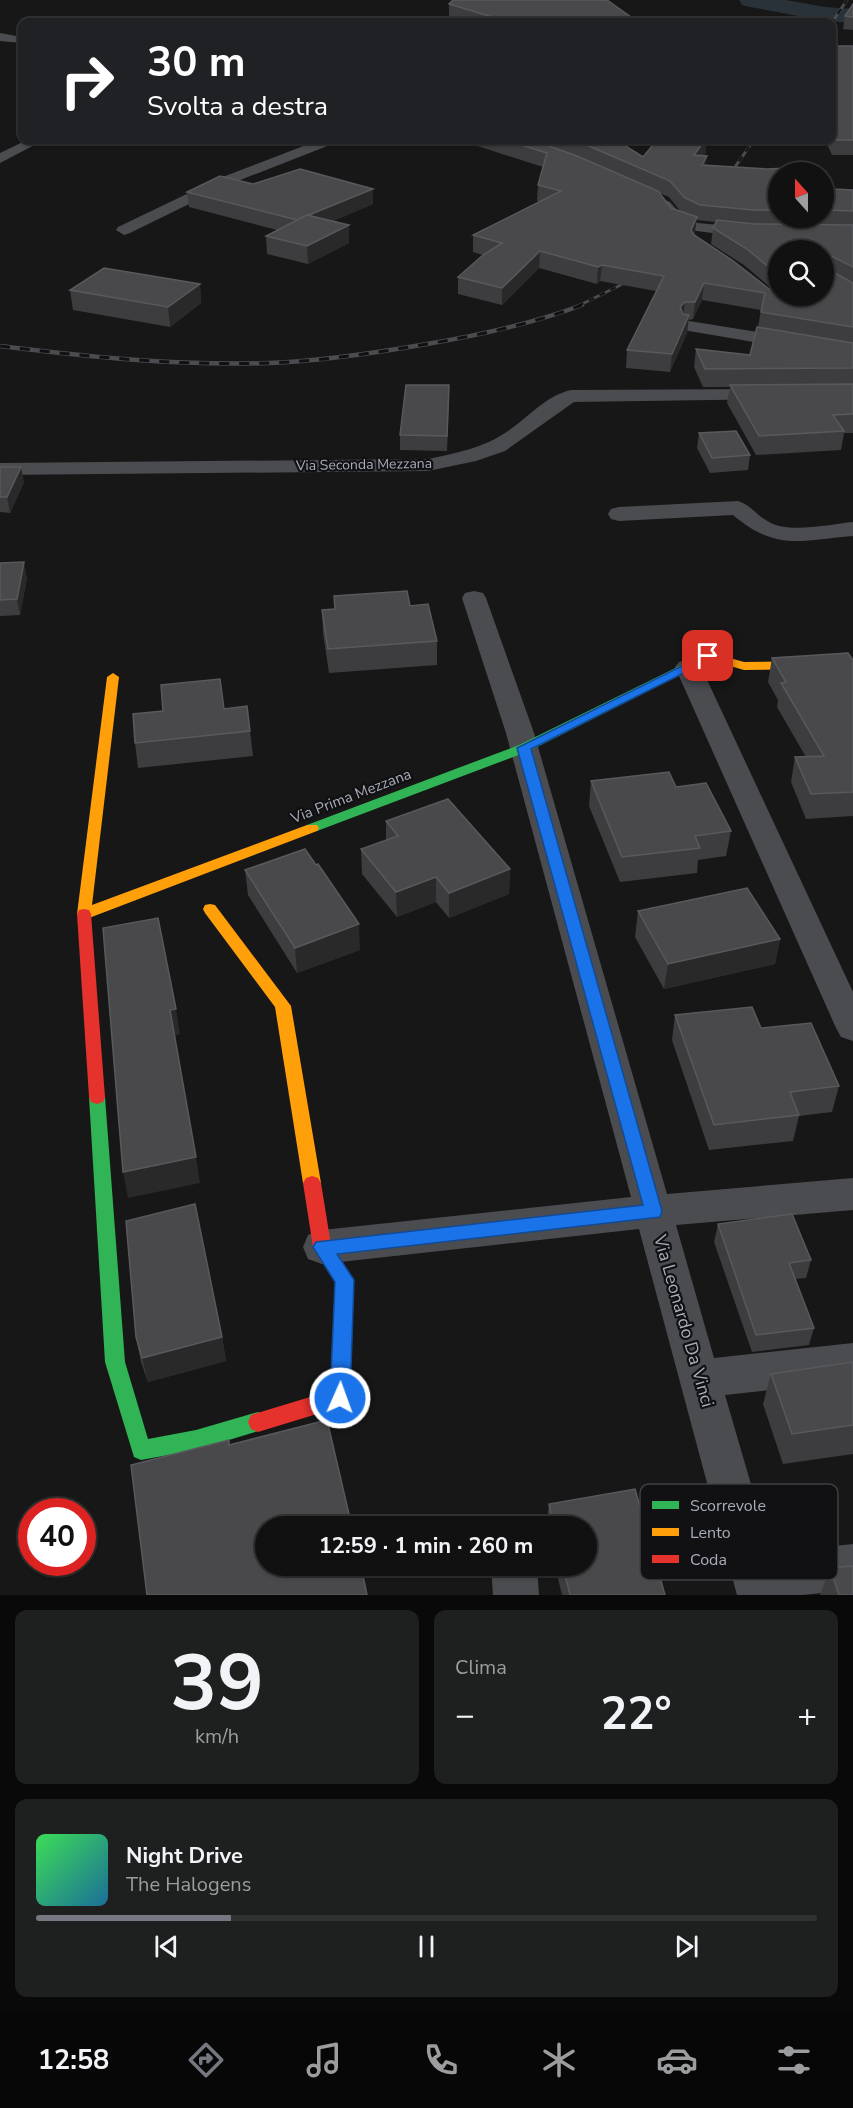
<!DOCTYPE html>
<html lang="it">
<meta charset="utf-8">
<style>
:root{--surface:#111;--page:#1e1f1f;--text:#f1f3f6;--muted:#9c9d9f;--line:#303131;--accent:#757880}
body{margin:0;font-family:"Nunito Sans",sans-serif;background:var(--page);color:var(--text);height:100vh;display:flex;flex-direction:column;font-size:22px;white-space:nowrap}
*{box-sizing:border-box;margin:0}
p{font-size:20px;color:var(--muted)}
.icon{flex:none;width:33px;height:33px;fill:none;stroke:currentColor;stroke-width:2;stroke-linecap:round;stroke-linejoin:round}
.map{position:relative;height:1595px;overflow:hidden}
.panel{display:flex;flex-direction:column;gap:15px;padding:15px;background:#090909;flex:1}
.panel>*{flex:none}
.hud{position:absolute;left:18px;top:18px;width:818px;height:126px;border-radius:12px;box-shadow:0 2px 4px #0004,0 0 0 2px var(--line);background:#202124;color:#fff;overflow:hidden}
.needle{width:39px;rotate:339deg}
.tools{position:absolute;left:768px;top:162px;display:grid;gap:12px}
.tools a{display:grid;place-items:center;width:66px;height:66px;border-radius:50%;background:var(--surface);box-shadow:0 2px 4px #0004,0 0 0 2px var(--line);font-size:30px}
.speed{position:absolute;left:18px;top:1498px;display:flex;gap:12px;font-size:30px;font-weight:700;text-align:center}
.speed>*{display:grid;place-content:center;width:78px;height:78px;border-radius:50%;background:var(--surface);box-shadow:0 2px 4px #0004,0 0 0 2px var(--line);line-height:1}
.speed .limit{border:9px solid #d22;background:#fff;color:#111}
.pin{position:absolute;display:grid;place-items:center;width:51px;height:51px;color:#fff;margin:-26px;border-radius:12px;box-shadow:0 3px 9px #0006}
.me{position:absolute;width:66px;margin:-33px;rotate:2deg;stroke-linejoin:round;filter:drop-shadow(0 0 4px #0008)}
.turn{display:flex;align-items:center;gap:21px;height:126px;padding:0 30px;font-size:27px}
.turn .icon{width:78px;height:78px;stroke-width:2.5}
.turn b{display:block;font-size:42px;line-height:51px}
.big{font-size:45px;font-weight:700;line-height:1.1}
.panel .tile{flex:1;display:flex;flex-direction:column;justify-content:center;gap:9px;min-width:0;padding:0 21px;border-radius:12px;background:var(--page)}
.panel .dial{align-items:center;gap:0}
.dial b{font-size:78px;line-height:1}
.song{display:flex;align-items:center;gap:18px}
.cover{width:72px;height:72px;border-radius:9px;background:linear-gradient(135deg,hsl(130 70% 55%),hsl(200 70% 35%))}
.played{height:6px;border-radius:3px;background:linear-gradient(90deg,var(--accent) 25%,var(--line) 25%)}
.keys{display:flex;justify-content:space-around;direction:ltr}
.heat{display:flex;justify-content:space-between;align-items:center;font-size:33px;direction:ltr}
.panel .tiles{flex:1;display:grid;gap:15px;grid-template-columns:1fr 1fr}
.tile:last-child{grid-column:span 2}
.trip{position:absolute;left:255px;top:1516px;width:342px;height:60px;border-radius:30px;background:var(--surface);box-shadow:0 2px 4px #0004,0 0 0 2px var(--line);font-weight:700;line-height:60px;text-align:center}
.tab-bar{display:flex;height:96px;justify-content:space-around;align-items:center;background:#070707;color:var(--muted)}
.tab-bar .icon{width:42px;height:42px}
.tab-bar .selected{color:var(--accent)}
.tab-bar b{font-size:27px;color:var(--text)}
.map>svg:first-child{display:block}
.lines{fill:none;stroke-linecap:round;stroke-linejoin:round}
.river{fill:#2a3239;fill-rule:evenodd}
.street{fill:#4b4c50;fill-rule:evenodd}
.fast{fill:#30b455;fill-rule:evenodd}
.slow{fill:#ff9f0a;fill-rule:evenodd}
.jam{fill:#e5322d;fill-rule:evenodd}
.rail-far1-casing{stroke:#4b4c4f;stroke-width:3}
.rail-casing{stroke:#4b4c4f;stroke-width:4.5}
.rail-far1{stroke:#111113;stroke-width:2;stroke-dasharray:6;stroke-linecap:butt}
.rail{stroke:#111113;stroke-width:3;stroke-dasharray:10;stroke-linecap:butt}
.wall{fill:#3d3d3f;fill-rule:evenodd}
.shaded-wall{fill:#29292a}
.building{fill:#49494c;stroke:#58595d;stroke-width:1.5}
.route{fill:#1a73e8;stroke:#114b97;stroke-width:1.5}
.labels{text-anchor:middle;stroke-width:4.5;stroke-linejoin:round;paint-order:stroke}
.far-street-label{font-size:14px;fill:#a8adb8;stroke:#111113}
.street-label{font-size:15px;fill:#a8adb8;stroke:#111113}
.near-street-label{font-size:18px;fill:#a8adb8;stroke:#111113}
.key{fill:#111113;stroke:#3e4045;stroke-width:1.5}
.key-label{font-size:16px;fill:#a8adb8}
</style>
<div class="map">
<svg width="853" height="1595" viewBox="0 0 853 1595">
<rect width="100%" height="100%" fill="#171717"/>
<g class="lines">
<path class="river" d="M739,0H786L825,7L853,9V23L825,21L750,7L742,5Z"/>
<g class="street">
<path d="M0,33L22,37V43L0,41Z"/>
<path d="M27,140H44L0,163V153Z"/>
<path d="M319,140H337L335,143L230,184L130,233L124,235L116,230L118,227L220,178Z"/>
<path d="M665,200L670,202L682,216L698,223L751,228L759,233L751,238L689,230L670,222L657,205Z"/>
<path d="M689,321L853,347V359L683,330L680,326L683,322Z"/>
<path d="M767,389L774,391L777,395L774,399L574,402L505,451L476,461L428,471L0,475V463L428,459C456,453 484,448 508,431C529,417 545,396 571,390Z"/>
<path d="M738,501C751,505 757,516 769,522C789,534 830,524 853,522V536C800,540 777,552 733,515L619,521L611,519L608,514L611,509L619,507Z"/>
<path d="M474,591L483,593L486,598L534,733L667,1194L853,1178V1210L676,1225L714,1358L853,1343V1381L725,1395L771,1553L853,1544V1590L802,1595H737L639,1229L322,1264L308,1259L303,1247L308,1235L322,1230L631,1197L506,733L462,598L465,593Z"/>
<path d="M688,659L697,662L701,667L853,992V1041L841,1037L836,1028L675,667L679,662Z"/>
<path d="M491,1566H537L539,1595H493Z"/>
</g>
<g class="fast">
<path d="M702,655L706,656L708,659L706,662L529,751L317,831H307L305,828L307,825L519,745Z"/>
<path d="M97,1090L103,1092L105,1097L125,1362L148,1439L196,1430L258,1412L265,1415L268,1422L265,1429L196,1450L141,1460L134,1457L105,1362L89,1097L91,1092Z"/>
</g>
<g class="slow">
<path d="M708,652L744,662L853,661V669L744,670L709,660L698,662L696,659Z"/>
<path d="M113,673L119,677L92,905L307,825H317L319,828L317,831L89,918H79L77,914L107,677Z"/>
<path d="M210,904L215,905L291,1006L321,1183L318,1188L312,1190L306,1188L303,1183L275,1007L205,913L203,909L205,905Z"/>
</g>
<g class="jam">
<path d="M84,909L89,910L91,914L105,1097L103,1102L97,1104L91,1102L89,1097L77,914L79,910Z"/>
<path d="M312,1176L318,1178L321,1183L331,1245L353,1280L350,1398L347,1405L340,1407L258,1432L251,1429L248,1422L251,1415L330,1391L335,1282L313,1247L303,1183L306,1178Z"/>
</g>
<defs>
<g id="rail-far1">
<path d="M831,24L847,0"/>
<path d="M725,181L754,140"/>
<path d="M578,306L637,277"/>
</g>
<path id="rail" d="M0,346C89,357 179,366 269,363C322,361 375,353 427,344C480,335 532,324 582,305"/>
</defs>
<use href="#rail-far1" class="rail-far1-casing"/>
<use href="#rail" class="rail-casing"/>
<use href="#rail-far1" class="rail-far1"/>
<use href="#rail" class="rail"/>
</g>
<g class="wall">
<path d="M449,4L638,22H470L449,16Z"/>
<path d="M853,4V30L843,29L845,16Z"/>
<path d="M831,46H853V155H832L825,140H831Z"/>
<path d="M20,50H22V60H21Z"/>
<path d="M295,140H314L308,142Z"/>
<path d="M459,140H616L643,157L706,152L703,156L706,165L778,172V218H824V180L833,189L853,190V433H844L841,450L756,455L727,403L730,387H703L694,367L696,349L750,355L758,327L761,310L702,300L693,319L689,320L687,333L670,372L626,368L627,350L656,291L600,281L597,284L539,268L502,305L458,294V277L483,255L473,252V235L541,202L537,201L538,185L543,167ZM659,193L669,197L681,212L671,208ZM696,220L716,222L713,228L711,244L744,265L777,293L773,292L694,236ZM778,250L824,296H778Z"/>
<path d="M373,189V204L333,221L349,225V243L308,264L267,254L266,236L277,230L189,207L187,192Z"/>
<path d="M200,284L201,303L170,327L73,310L70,290Z"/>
<path d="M449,400L447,451L400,450V435Z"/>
<path d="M699,433L750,455L748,470L710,473L697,448Z"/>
<path d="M0,467L24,482L10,513L0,512Z"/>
<path d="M0,563L27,578L20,615L0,616Z"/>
<path d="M334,596L410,606L437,641V665L329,673L323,633L322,610L334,609Z"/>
<path d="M772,658L853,660V816L806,819L791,782L795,757H806L777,707L778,700L768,682Z"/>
<path d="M224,709L250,731L253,756L138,768L135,743Z"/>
<path d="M591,781L676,787L731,831L726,856L698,860L697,873L620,882L589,806Z"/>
<path d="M386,821L510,869L509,894L449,918L436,902L397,917L362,874L361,849L386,840Z"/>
<path d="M245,870L360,950L297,973L248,895Z"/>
<path d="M638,911L780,939L775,964L664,989L635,937Z"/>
<path d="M675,1015L761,1028L839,1086L832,1112L799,1116L793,1141L709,1150L672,1040Z"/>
<path d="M718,1224L811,1260L806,1278L795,1279L814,1328L809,1345L752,1352L714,1242Z"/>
<path d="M136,1337H222L226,1361L148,1382L141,1362Z"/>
<path d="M853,1362V1454L783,1464L763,1404L771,1374Z"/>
<path d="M635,1489L665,1595H562L555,1566H586V1527H546L549,1504Z"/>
<path d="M830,1568L853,1595H820Z"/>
</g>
<g class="shaded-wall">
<path d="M705,140H707L706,152L692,170L694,155Z"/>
<path d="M707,156L705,171L702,165Z"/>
<path d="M373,189V204L298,236L297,220Z"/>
<path d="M697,217L695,233L689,246L691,230Z"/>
<path d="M349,225V243L308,264L307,246Z"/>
<path d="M540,251L539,268L502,305V288Z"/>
<path d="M602,265L600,281L597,284L598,267Z"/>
<path d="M704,283L702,300L693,319L695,302Z"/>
<path d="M200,284L201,303L170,327L168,307Z"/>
<path d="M685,302L683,320L680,307Z"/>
<path d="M689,315L687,333L670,372L672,354Z"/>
<path d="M21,467L24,482L10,513L7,497Z"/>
<path d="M24,562L27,578L20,615L17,599Z"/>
<path d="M510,869L509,894L449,918V893Z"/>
<path d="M436,877V902L397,917L396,892Z"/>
<path d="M359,924L360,950L297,973L295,948Z"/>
<path d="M780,939L775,964L664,989L668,964Z"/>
<path d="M176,1009L180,1034L174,1036L170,1010Z"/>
<path d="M196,1157L200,1183L128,1198L123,1172Z"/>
<path d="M222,1337L226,1361L148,1382L142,1358Z"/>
</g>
<g class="building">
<path d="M453,0H607L638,22H479L499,19L449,4Z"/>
<path d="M853,4V17L845,16Z"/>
<path d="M831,46H853V140H835L831,132Z"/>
<path d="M505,140H532L577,156L658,191L671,208L697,217L691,230L694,235L732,260L773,292L778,293V296H824V250H778V275L747,249L713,228L717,220L754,224L853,225V267L825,253L826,268L853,283V327L761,312L765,293L704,283L695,302H685L680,307L683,314L689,315L672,354L627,350L664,276L602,265L598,267L540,251L502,288L458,277L483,255L502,243L473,235L561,191L538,185L547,153Z"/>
<path d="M571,140H616L643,157L657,140H705L694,155L707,156L702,165L767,169L809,167L815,172H778V210H754L700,205L685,198L670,181L589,146Z"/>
<path d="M300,169L373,189L309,215H307L297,220L187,192L220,176L253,184Z"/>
<path d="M824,180L833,189L853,190V211L824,210Z"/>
<path d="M307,215L349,225L307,246L266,236Z"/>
<path d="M104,268L200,284L168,307L70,290Z"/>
<path d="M757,327L853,343V368L705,369L696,349L750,355Z"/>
<path d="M853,384V414L833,415L844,431L759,436L730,385Z"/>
<path d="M406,385H449L447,436L400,435Z"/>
<path d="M736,431L750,455L712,458L699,433Z"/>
<path d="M0,467H21L7,497H0Z"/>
<path d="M24,562L17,599L0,600V563Z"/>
<path d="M407,591L410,606L428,604L437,641L328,649L322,610L335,609L334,596Z"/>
<path d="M848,653L853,660V792L811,794L795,757L824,756L781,683L786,682L772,658Z"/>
<path d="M220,679L224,709L247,706L250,731L135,743L133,714L163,711L161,685Z"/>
<path d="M669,772L676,787L706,783L731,831L695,836L700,848L622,857L591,781Z"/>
<path d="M448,799L510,869L449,893L436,877L396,892L361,849L398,836L386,821Z"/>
<path d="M305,849L316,865L318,864L359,924L295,948L245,870Z"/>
<path d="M747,888L780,939L668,964L638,911Z"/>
<path d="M158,918L176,1009L170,1010L196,1157L123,1172L103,928Z"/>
<path d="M752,1007L761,1028L811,1023L839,1086L790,1092L799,1115L714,1125L675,1015Z"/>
<path d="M195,1204L222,1337L142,1358L136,1337L126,1221Z"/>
<path d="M792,1214L811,1260L789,1263L814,1328L756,1335L718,1224Z"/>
<path d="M853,1362V1425L792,1434L771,1374Z"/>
<path d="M327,1420L352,1527H266V1566H361L367,1595H147L131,1465L229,1440V1445Z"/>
<path d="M635,1489L665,1595H570L563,1566H586V1527H554L549,1504Z"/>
<path d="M853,1566V1595H839L830,1568Z"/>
</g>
<path class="route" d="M708,653L714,656L712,659L531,749L662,1211L660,1217L337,1254L354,1280L350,1398L347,1405L340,1407L333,1405L330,1398L335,1282L313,1247L316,1242L643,1205L517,748Z"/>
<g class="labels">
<g class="far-street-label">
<text transform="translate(364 464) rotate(-1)" y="5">Via Seconda Mezzana</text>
</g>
<g class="street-label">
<text transform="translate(351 796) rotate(-21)" y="5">Via Prima Mezzana</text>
</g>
<g class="near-street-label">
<text transform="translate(684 1321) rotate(74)" y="6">Via Leonardo Da Vinci</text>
</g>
</g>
<rect x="640" y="1484" width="198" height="96" rx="9" class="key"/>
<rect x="652" y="1501" width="27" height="8" fill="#30b455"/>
<rect x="652" y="1528" width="27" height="8" fill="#ff9f0a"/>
<rect x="652" y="1555" width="27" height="8" fill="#e5322d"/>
<g class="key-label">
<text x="690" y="1511">Scorrevole</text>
<text x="690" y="1538">Lento</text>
<text x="690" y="1565">Coda</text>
</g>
</svg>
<div class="tools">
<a><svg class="needle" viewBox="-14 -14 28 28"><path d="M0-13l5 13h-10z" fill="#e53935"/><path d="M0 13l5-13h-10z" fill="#9c9d9f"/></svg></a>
<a><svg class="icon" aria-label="search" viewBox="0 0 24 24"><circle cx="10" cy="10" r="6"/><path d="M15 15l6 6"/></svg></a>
</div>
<div class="speed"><div class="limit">40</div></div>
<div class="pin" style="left:708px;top:656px;background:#d93025"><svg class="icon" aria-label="arrive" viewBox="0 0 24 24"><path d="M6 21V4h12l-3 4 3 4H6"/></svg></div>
<svg class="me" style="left:340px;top:1398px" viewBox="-20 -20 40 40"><circle r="17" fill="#1a73e8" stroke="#fff" stroke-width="3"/><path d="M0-11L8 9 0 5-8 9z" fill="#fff"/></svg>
<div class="trip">12:59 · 1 min · 260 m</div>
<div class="hud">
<div class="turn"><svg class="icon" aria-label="right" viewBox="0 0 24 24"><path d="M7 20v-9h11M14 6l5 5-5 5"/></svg><div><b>30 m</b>Svolta a destra</div></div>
</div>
</div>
<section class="panel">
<div class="tiles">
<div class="tile dial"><b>39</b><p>km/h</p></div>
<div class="tile"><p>Clima</p>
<div class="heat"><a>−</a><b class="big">22°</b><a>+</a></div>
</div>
<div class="tile">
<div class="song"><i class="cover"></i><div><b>Night Drive</b><p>The Halogens</p></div></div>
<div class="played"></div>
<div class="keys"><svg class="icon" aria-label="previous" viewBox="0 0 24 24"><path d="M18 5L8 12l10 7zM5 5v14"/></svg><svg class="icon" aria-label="pause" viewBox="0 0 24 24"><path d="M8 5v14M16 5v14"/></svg><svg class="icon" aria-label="next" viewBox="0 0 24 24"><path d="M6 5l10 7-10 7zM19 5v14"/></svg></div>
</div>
</div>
</section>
<nav class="tab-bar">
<b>12:58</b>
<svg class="icon selected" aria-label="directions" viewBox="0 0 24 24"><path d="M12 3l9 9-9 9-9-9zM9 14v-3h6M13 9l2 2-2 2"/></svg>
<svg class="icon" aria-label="music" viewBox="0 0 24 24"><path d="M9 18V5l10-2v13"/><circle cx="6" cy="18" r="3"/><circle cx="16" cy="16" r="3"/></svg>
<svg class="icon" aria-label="phone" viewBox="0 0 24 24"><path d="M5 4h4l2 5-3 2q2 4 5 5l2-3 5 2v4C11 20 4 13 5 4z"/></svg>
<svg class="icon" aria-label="climate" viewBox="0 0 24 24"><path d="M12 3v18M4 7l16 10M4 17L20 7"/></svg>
<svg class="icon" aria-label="car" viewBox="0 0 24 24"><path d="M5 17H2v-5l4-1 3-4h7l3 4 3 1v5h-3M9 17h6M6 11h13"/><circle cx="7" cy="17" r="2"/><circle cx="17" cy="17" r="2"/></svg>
<svg class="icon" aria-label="filters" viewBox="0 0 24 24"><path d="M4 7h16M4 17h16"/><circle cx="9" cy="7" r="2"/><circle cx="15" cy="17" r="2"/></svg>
</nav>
